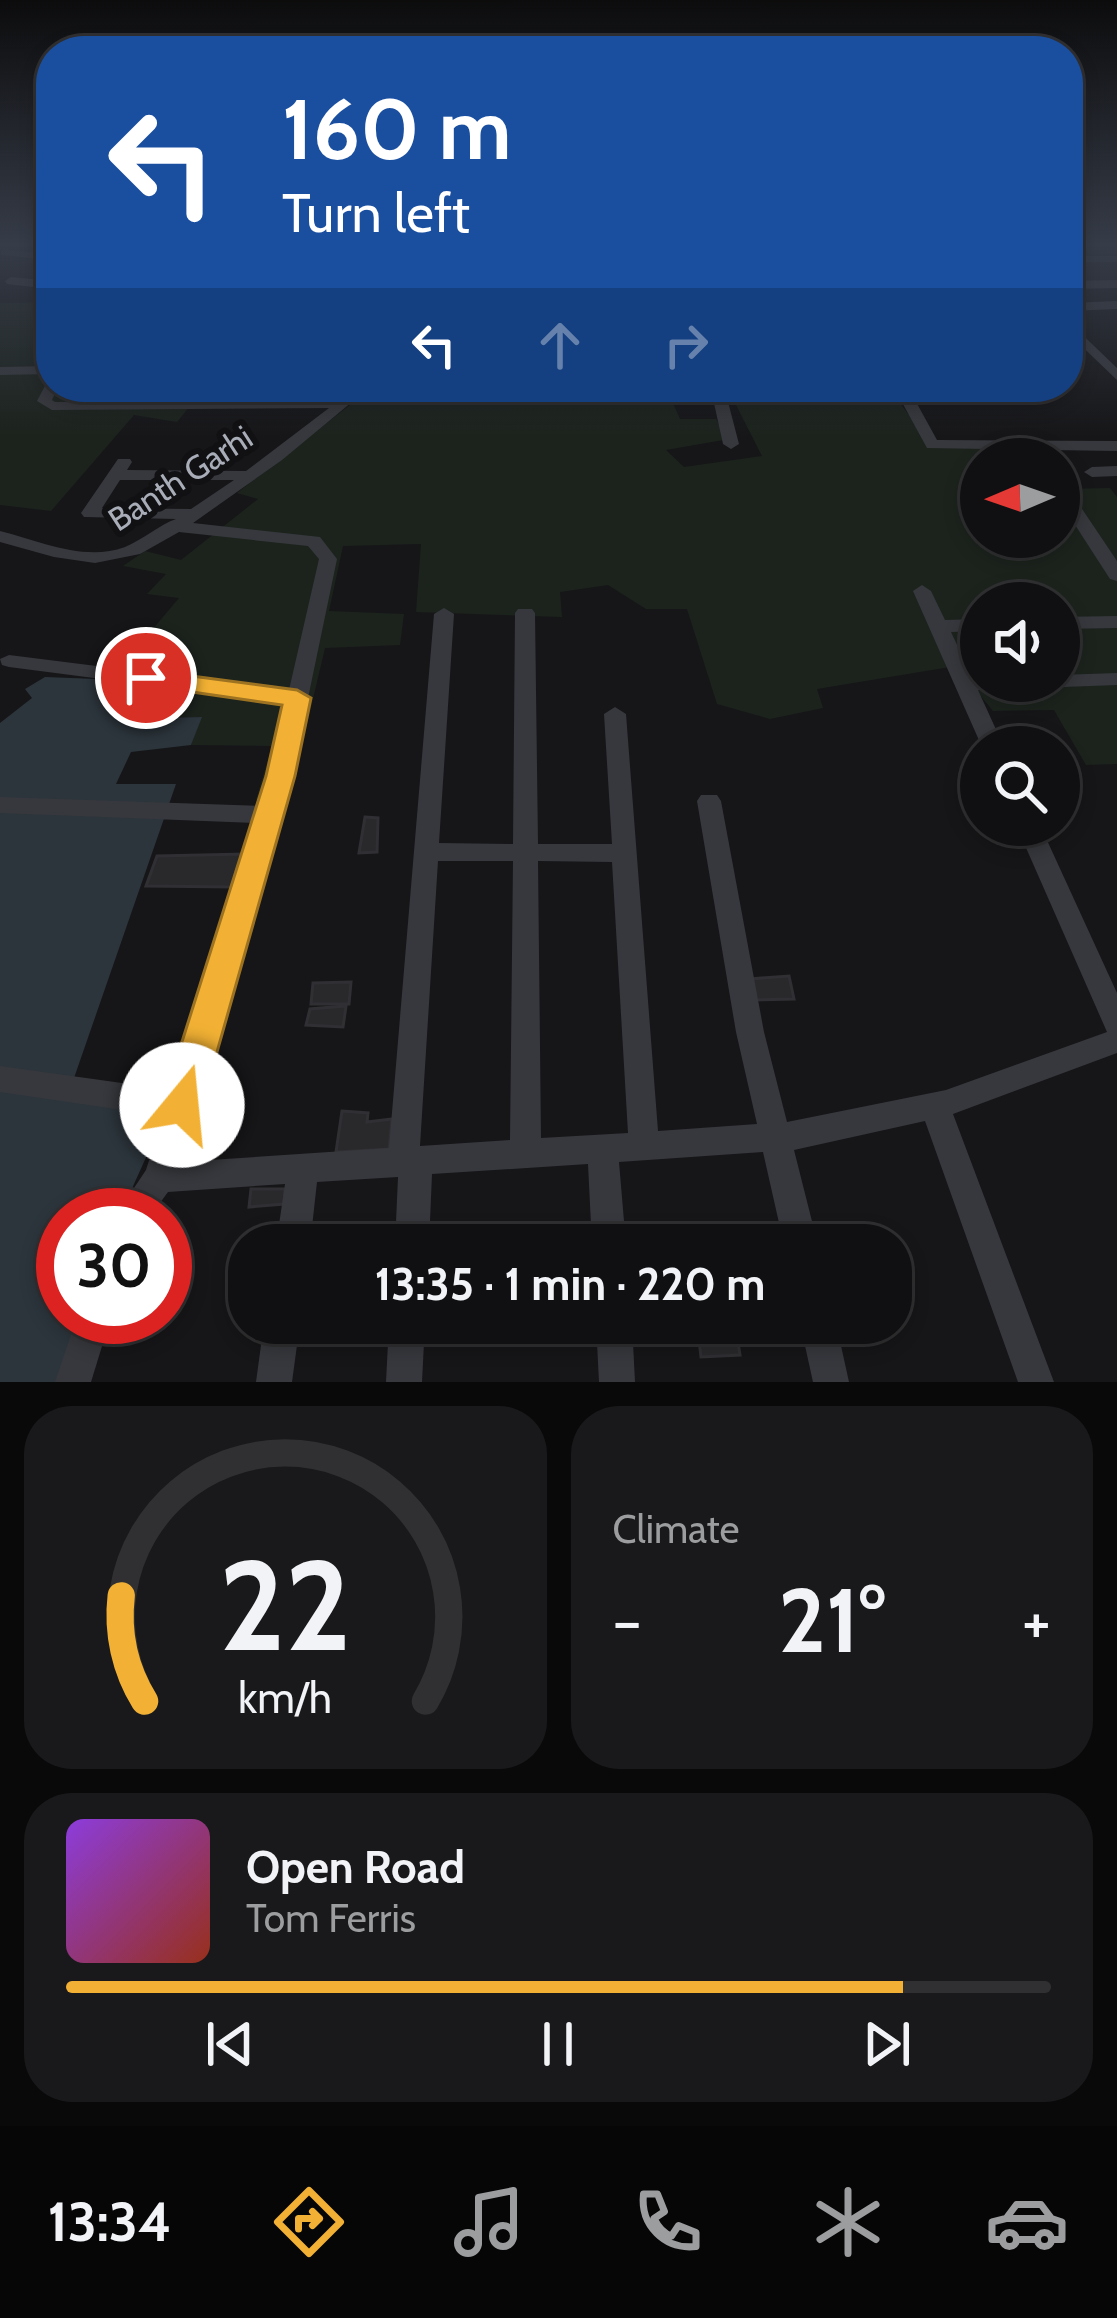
<!DOCTYPE html>
<meta charset="utf-8">
<style>
:root{--surface:#101012;--page:#19191b;--text:#f1f3f6;--muted:#9c9d9f;--line:#303032;--accent:#f2b134}
body{margin:0;font-family:Cabin,sans-serif;background:var(--page);color:var(--text);height:100vh;display:flex;flex-direction:column;font-size:45px;white-space:nowrap}
*{box-sizing:border-box;margin:0}
p{font-size:39px;color:var(--muted)}
.icon{flex:none;width:66px;height:66px;fill:none;stroke:currentColor;stroke-width:2;stroke-linecap:round;stroke-linejoin:round}
.map{position:relative;height:1382px;overflow:hidden}
.drawer{display:flex;flex-direction:column;gap:24px;padding:24px;background:#09090a;flex:1}
.drawer>*{flex:none}
.hud{position:absolute;left:36px;top:36px;width:1047px;height:366px;border-radius:48px;box-shadow:0 6px 18px #0003,0 0 0 3px var(--line);background:#1a4fa0;color:#fff;overflow:hidden}
.needle{width:78px;rotate:268deg}
.tools{position:absolute;left:960px;top:438px;display:grid;gap:24px}
.tools a{display:grid;place-items:center;width:120px;height:120px;border-radius:50%;background:var(--surface);box-shadow:0 6px 18px #0003,0 0 0 3px var(--line);font-size:60px}
.speed{position:absolute;left:36px;top:1188px;display:flex;gap:24px;font-size:60px;font-weight:700;text-align:center}
.speed>*{display:grid;place-content:center;width:156px;height:156px;border-radius:50%;background:var(--surface);box-shadow:0 6px 18px #0003,0 0 0 3px var(--line);line-height:1}
.speed .limit{border:18px solid #d22;background:#fff;color:#111}
.pin{position:absolute;display:grid;place-items:center;width:102px;height:102px;color:#fff;margin:-51px;border:6px solid #fff;border-radius:50%;box-shadow:0 3px 12px #0007}
.me{position:absolute;width:132px;margin:-66px;rotate:17deg;stroke-linejoin:round;filter:drop-shadow(0 0 9px #0008)}
.turn{display:flex;align-items:center;gap:42px;height:252px;padding:0 48px;font-size:54px}
.turn .icon{width:156px;height:156px;stroke-width:2.5}
.turn b{display:block;font-size:84px;line-height:102px}
.lanes{display:flex;align-items:center;height:114px;padding:0 48px;background:#0003;justify-content:center;gap:60px;direction:ltr}
.lanes .off{opacity:.35}
.big{font-size:90px;font-weight:700;line-height:1.1}
.drawer .card{flex:1;display:flex;flex-direction:column;justify-content:center;gap:18px;min-width:0;padding:0 42px;border-radius:48px;background:var(--page)}
.drawer .dial{align-items:center;gap:0}
.dial svg{height:312px;overflow:visible;fill:none;stroke:var(--line);stroke-width:7;stroke-linecap:round;text-anchor:middle}
.dial text{fill:var(--text);stroke:none}
.song{display:flex;align-items:center;gap:36px}
.cover{width:144px;height:144px;border-radius:18px;background:linear-gradient(135deg,hsl(270 70% 55%),hsl(10 70% 35%))}
.played{height:12px;border-radius:6px;background:linear-gradient(90deg,var(--accent) 85%,var(--line) 85%)}
.keys{display:flex;justify-content:space-around;direction:ltr}
.heat{display:flex;justify-content:space-between;align-items:center;font-size:66px;direction:ltr}
.drawer .tiles{flex:1;display:grid;gap:24px;grid-template-columns:1fr 1fr}
.card:last-child{grid-column:span 2}
.trip{position:absolute;left:228px;top:1224px;width:684px;height:120px;border-radius:48px;background:var(--surface);box-shadow:0 6px 18px #0003,0 0 0 3px var(--line);font-weight:700;line-height:120px;text-align:center}
.dock{display:flex;height:192px;justify-content:space-around;align-items:center;background:#060607;color:var(--muted)}
.dock .icon{width:84px;height:84px}
.dock .current{color:var(--accent)}
.dock b{font-size:54px;color:var(--text)}
.map>svg:first-child{display:block}
.green{fill:#1c231d;fill-rule:evenodd}
.water{fill:#2c353c}
.building{fill:#29292c;stroke:#303034;stroke-width:3}
.lines{fill:none;stroke-linecap:round;stroke-linejoin:round}
.minor{fill:#37383d;fill-rule:evenodd}
.route{fill:#f2b134;stroke:#9d7322;stroke-width:3}
.labels{text-anchor:middle;stroke-width:12;stroke-linejoin:round;paint-order:stroke}
.far-street-label{font-size:33px;fill:#a8adb8;stroke:#111113}
</style>
<div class="map">
<svg width="1117" height="1382" viewBox="0 0 1117 1382">
<rect width="100%" height="100%" fill="#161618"/>
<g class="green">
<path d="M51,302V387H205L177,422L134,415L51,511L0,505V303Z"/>
<path d="M373,387H834L837,392L670,396L680,419H716L729,439L666,450L684,467L762,456L734,401L896,398L932,445H991L1000,459H981V537H1059V489L1110,488L1117,497V764L1086,765L1054,710L993,711L956,666L817,689L823,708L770,719L717,704L687,609H646L608,585L560,592L562,617L416,612L421,544L343,546L329,611L404,614L400,645L325,648L288,805L256,800L272,746L191,745L201,717L153,718L146,678L178,649L141,643L179,598L147,594L166,574L123,566L145,551L181,560L258,499L237,493ZM981,603H1059V681H981Z"/>
</g>
<path class="water" d="M45,677L174,682L154,718L202,717L191,745L131,752L116,784H176L74,1078L162,1122L120,1215H63V1317H75L66,1382H0V723L32,698L25,689Z"/>
<g class="building">
<path d="M365,817L378,818L377,852L359,853Z"/>
<path d="M244,854L234,887L146,886L157,856Z"/>
<path d="M789,976L794,999L753,1000L749,979Z"/>
<path d="M351,982L349,1004H311L313,983Z"/>
<path d="M346,1006L343,1027L306,1025L310,1009Z"/>
<path d="M342,1111L368,1113L367,1122L392,1119L389,1149L336,1152Z"/>
<path d="M251,1189H285L284,1204L249,1207Z"/>
<path d="M103,1317H156L150,1334L98,1332Z"/>
<path d="M697,1323H735L740,1355L701,1357Z"/>
</g>
<g class="lines">
<g class="minor">
<path d="M5,250L51,254V260L1,255V251Z"/>
<rect x="1068" y="256" width="49" height="6"/>
<path d="M11,277L51,281V289L7,284L5,281Z"/>
<path d="M1117,280V288L1068,289V281Z"/>
<path d="M1117,301V309L1068,311V303Z"/>
<path d="M1068,321L1117,368V380L1068,333Z"/>
<path d="M51,366V374L0,375V367Z"/>
<path d="M51,383V387H58L52,400L55,402L340,399L354,387H370L282,460L193,523L320,537L337,559L292,775L180,1162L389,1148L434,614L444,608L454,614L439,843L513,844L515,613L518,609H532L535,613L538,844H612L604,714L615,707L626,714L658,1131L757,1124L736,1032L697,801L701,795H717L721,801L764,1032L787,1122L946,1090L1107,1032L1016,825H1040L1117,993V1053L953,1114L1054,1382H1018L925,1121L794,1150L818,1245H784L763,1152L619,1162L626,1245H592L588,1164L432,1174L429,1245H395L398,1177L317,1182L310,1245H276L285,1184L168,1192L151,1215H116L146,1170L163,1116L0,1092V1066L172,1090L255,823L0,813V797L260,806L286,703L9,667L2,665L0,659L9,655L289,690L319,559L308,546L179,532L140,554L95,563L54,557L0,542V531C40,541 84,562 125,547C144,539 159,525 176,519L84,517L81,513L118,459H130L132,462L127,470L246,471L329,408L52,410L37,401L46,384ZM120,480H234L191,509L102,508ZM438,861H513L510,1140L420,1146ZM538,861L612,862L628,1133L541,1138Z"/>
<path d="M904,387L910,391L937,440L1117,441V451L927,448L898,395L727,398L739,444L731,449L723,444L712,394L719,390Z"/>
<path d="M1117,466V476L1092,477L1084,472L1092,467Z"/>
<path d="M1064,490L1070,491L1117,561V581L1110,579L1059,500V491Z"/>
<path d="M922,585L931,591L945,620L981,619V631L951,632L972,677H981V681H1059V675L1117,673V685L978,690L1004,747H982L913,591Z"/>
<path d="M1117,616V628L1059,629V617Z"/>
<path d="M77,1317H111L91,1382H55Z"/>
<path d="M264,1323H300L292,1382H256Z"/>
<path d="M389,1323H425L422,1382H386Z"/>
<path d="M596,1323H632L635,1382H599Z"/>
<path d="M800,1323H836L849,1382H813Z"/>
</g>
</g>
<linearGradient id="sky" x2="0" y2="1"><stop stop-color="#0c0c0d"/><stop offset="0.56" stop-color="#363c48"/><stop offset="1" stop-color="#363c48" stop-opacity="0"/></linearGradient>
<rect width="1117" height="437" fill="url(#sky)"/>
<path class="route" d="M146,670L297,690L311,698L295,776L202,1105L196,1118L182,1123L168,1118L162,1105L266,776L282,705L137,684L133,678Z"/>
<g class="labels">
<g class="far-street-label">
<text transform="translate(180 478) rotate(-33)" y="12">Banth Garhi</text>
</g>
</g>
</svg>
<div class="tools">
<a><svg class="needle" viewBox="-14 -14 28 28"><path d="M0-13l5 13h-10z" fill="#e53935"/><path d="M0 13l5-13h-10z" fill="#9c9d9f"/></svg></a>
<a><svg class="icon" aria-label="sound" viewBox="0 0 24 24"><path d="M4 9h4l5-4v14l-5-4H4zM17 9q2 3 0 6"/></svg></a>
<a><svg class="icon" aria-label="search" viewBox="0 0 24 24"><circle cx="10" cy="10" r="6"/><path d="M15 15l6 6"/></svg></a>
</div>
<div class="speed"><div class="limit">30</div></div>
<div class="pin" style="left:146px;top:678px;background:#d93025"><svg class="icon" aria-label="arrive" viewBox="0 0 24 24"><path d="M6 21V4h12l-3 4 3 4H6"/></svg></div>
<svg class="me" style="left:182px;top:1105px" viewBox="-20 -20 40 40"><circle r="19" fill="#fff"/><path d="M0-13L10 11 0 6-10 11z" fill="#f2b134"/></svg>
<div class="trip">13:35 · 1 min · 220 m</div>
<div class="hud">
<div class="turn"><svg class="icon" aria-label="left" viewBox="0 0 24 24"><path d="M17 20v-9H6M10 6l-5 5 5 5"/></svg><div><b>160 m</b>Turn left</div></div>
<div class="lanes"><svg class="icon" aria-label="left" viewBox="0 0 24 24"><path d="M17 20v-9H6M10 6l-5 5 5 5"/></svg><svg class="icon off" aria-label="ahead" viewBox="0 0 24 24"><path d="M12 20V5M6 11l6-6 6 6"/></svg><svg class="icon off" aria-label="right" viewBox="0 0 24 24"><path d="M7 20v-9h11M14 6l5 5-5 5"/></svg></div>
</div>
</div>
<section class="drawer">
<div class="tiles">
<div class="card dial"><svg viewBox="0 0 100 80">
<path d="M14 69A42 42 0 1 1 86 69"/>
<path d="M14 69A42 42 0 0 1 8 42" stroke="#f2b134"/>
<text x="50" y="56" font-size="32" font-weight="700">22</text>
<text x="50" y="72" font-size="11">km/h</text>
</svg></div>
<div class="card"><p>Climate</p>
<div class="heat"><a>−</a><b class="big">21°</b><a>+</a></div>
</div>
<div class="card">
<div class="song"><i class="cover"></i><div><b>Open Road</b><p>Tom Ferris</p></div></div>
<div class="played"></div>
<div class="keys"><svg class="icon" aria-label="previous" viewBox="0 0 24 24"><path d="M18 5L8 12l10 7zM5 5v14"/></svg><svg class="icon" aria-label="pause" viewBox="0 0 24 24"><path d="M8 5v14M16 5v14"/></svg><svg class="icon" aria-label="next" viewBox="0 0 24 24"><path d="M6 5l10 7-10 7zM19 5v14"/></svg></div>
</div>
</div>
</section>
<nav class="dock">
<b>13:34</b>
<svg class="icon current" aria-label="directions" viewBox="0 0 24 24"><path d="M12 3l9 9-9 9-9-9zM9 14v-3h6M13 9l2 2-2 2"/></svg>
<svg class="icon" aria-label="music" viewBox="0 0 24 24"><path d="M9 18V5l10-2v13"/><circle cx="6" cy="18" r="3"/><circle cx="16" cy="16" r="3"/></svg>
<svg class="icon" aria-label="phone" viewBox="0 0 24 24"><path d="M5 4h4l2 5-3 2q2 4 5 5l2-3 5 2v4C11 20 4 13 5 4z"/></svg>
<svg class="icon" aria-label="climate" viewBox="0 0 24 24"><path d="M12 3v18M4 7l16 10M4 17L20 7"/></svg>
<svg class="icon" aria-label="car" viewBox="0 0 24 24"><path d="M5 17H2v-5l4-1 3-4h7l3 4 3 1v5h-3M9 17h6M6 11h13"/><circle cx="7" cy="17" r="2"/><circle cx="17" cy="17" r="2"/></svg>
</nav>
